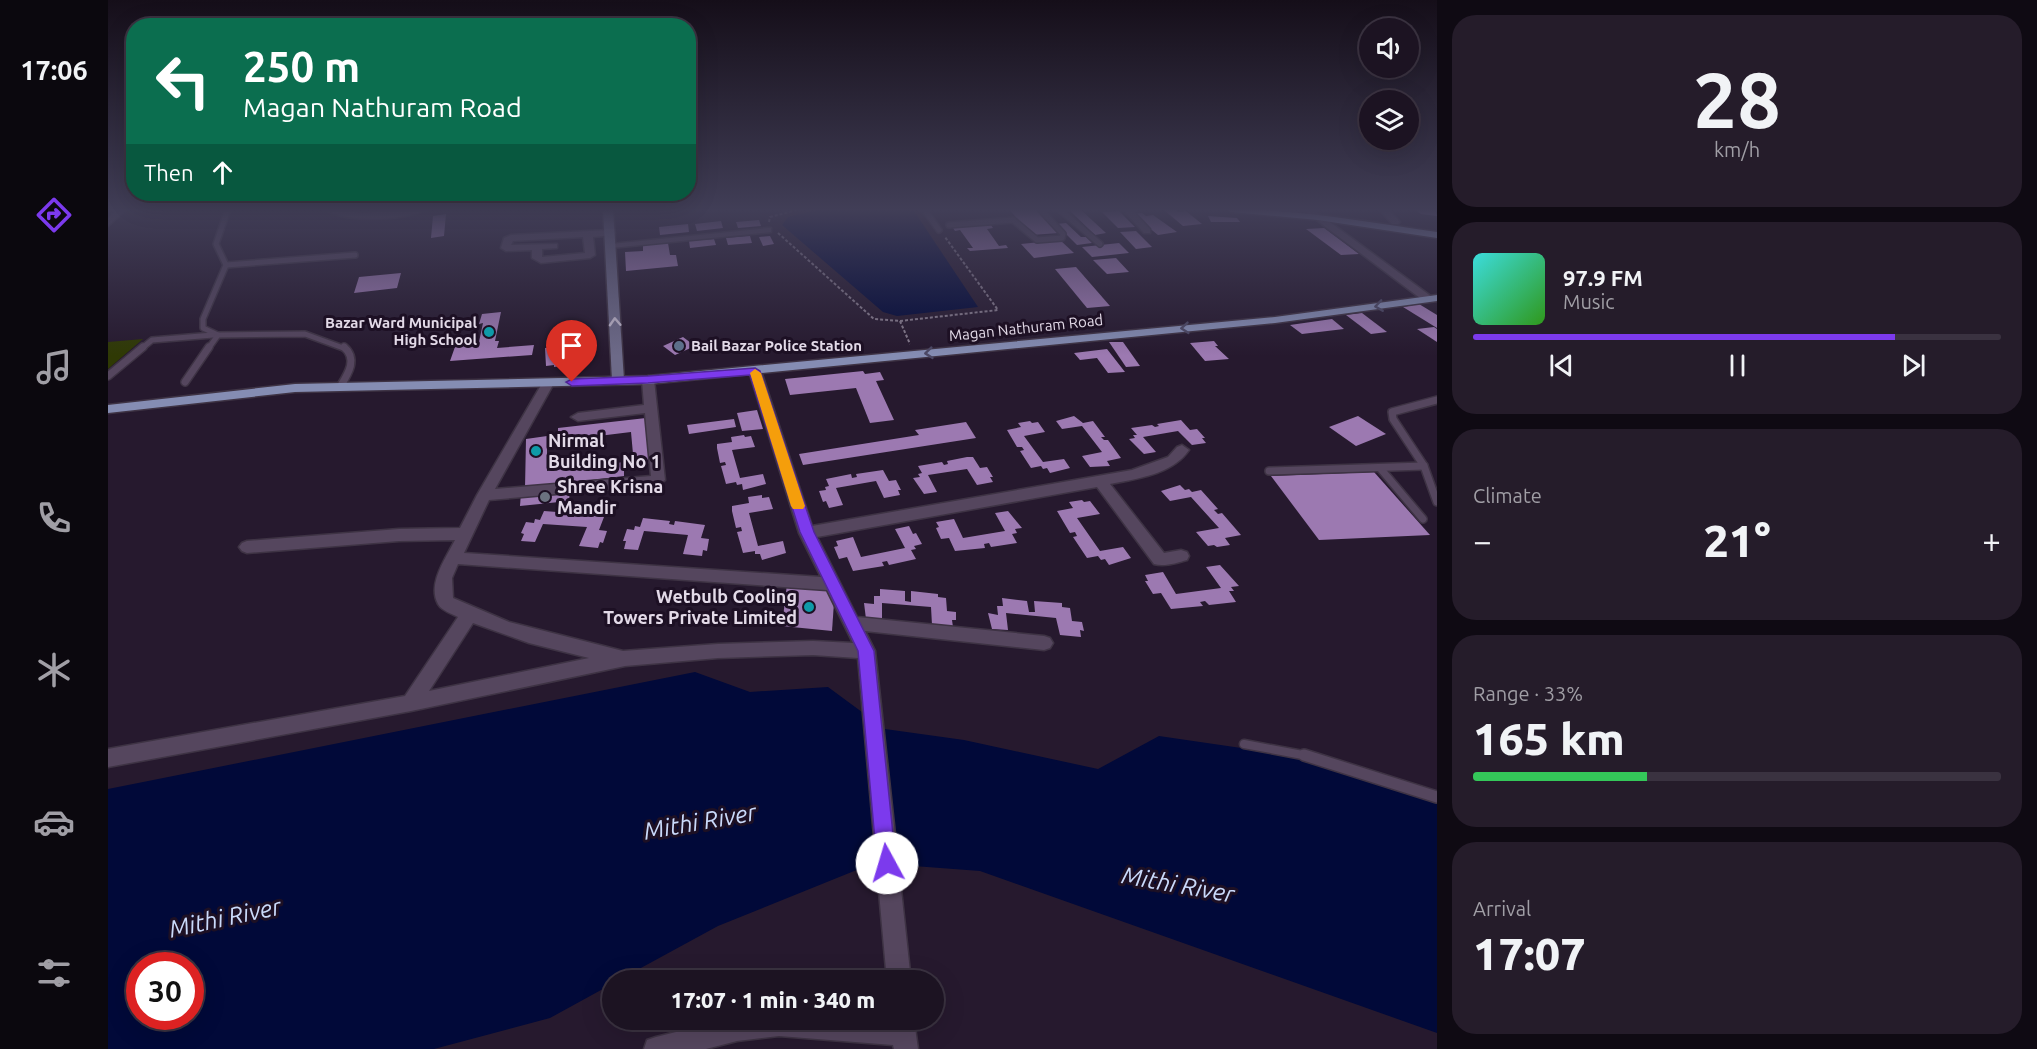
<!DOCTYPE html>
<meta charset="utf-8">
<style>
:root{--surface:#1c1322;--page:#251c2a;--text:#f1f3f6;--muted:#a09ea5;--line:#3a3240;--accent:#7c3aed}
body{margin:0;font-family:Ubuntu,sans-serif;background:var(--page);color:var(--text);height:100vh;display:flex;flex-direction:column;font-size:22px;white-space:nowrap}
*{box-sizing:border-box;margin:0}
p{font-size:20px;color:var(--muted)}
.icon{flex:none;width:33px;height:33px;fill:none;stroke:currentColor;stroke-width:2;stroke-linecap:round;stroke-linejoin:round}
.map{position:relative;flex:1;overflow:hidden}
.sheet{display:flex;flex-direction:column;gap:15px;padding:15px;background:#0f0a13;width:600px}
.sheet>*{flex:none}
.guide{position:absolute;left:18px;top:18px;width:570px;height:183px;border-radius:24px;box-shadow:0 6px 24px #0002,0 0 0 2px var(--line);background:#0b6e4f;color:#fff;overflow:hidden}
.fabs{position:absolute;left:1251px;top:18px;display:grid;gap:12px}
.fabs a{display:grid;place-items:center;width:60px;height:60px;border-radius:50%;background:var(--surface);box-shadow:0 6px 24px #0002,0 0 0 2px var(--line);font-size:30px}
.speed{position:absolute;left:18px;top:952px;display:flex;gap:12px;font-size:30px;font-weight:700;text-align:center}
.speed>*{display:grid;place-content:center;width:78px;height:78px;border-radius:50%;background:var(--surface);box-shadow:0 6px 24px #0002,0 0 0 2px var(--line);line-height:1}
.speed .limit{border:9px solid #d22;background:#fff;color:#111}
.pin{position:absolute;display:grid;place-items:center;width:51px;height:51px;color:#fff;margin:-62px -26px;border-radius:50% 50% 50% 0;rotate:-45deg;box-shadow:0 0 6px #0007}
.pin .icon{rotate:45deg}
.me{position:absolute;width:66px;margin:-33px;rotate:354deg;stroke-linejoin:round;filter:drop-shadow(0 0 4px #0008)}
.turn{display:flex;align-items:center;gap:21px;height:126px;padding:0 18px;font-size:27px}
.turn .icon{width:78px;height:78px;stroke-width:2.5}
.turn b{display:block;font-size:42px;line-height:51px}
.then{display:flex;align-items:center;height:57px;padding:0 18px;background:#0003;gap:12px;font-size:22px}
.big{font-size:45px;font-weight:800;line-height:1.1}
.sheet .tile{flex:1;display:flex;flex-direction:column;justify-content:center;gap:9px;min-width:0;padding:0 21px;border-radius:24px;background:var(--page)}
.sheet .dial{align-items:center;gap:0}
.dial b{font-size:78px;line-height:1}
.song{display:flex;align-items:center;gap:18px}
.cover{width:72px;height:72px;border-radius:9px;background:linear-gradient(135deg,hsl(180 70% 55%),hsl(110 70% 35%))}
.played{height:6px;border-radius:3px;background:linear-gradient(90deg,var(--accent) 80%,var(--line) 80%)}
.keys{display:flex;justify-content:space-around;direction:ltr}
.heat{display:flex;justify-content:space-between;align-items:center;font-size:33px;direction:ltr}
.charge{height:9px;border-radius:4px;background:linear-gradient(90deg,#34c759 33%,var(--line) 0)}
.trip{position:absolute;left:494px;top:970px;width:342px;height:60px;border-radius:30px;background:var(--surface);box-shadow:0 6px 24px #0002,0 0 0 2px var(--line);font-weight:800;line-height:60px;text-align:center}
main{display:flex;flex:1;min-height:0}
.tab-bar{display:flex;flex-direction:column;width:108px;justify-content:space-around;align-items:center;background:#0b080e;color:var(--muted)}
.tab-bar .icon{width:42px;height:42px}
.tab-bar .on{color:var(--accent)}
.tab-bar b{font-size:27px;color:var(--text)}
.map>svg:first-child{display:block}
.green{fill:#2f3904}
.water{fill:#010939;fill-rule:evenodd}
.building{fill:#9c79b1}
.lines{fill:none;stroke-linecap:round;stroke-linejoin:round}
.service-far3-casing{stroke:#3e3344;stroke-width:8}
.service-far2-casing{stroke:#3e3344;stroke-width:10}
.service-far1-casing{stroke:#3e3344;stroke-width:11}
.service-casing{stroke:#3e3344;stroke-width:14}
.pedestrian-casing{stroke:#3e3344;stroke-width:3}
.minor-casing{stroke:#3e3344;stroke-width:3}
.secondary-casing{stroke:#3e3344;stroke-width:3}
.primary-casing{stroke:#3e3344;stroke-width:3}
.path{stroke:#887d8e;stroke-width:2;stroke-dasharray:3 2;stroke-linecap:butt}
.service-far3{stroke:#55465e;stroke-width:5}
.service-far2{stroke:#55465e;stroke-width:7}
.service-far1{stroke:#55465e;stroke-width:8}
.service{stroke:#55465e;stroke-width:11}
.pedestrian{fill:#55465e;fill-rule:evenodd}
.minor{fill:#55465e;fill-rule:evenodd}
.secondary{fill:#6d6a88;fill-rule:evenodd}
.primary{fill:#858db3;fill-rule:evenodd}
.oneway{stroke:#4c4864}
.oneway2{stroke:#c0b8cb}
.route{fill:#7c3aed;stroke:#51269a;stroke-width:1.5}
.slow{fill:#f59e0b}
.culture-dot{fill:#0f9aa8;stroke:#1d1024;stroke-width:2}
.service-dot{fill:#5c6f8a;stroke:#1d1024;stroke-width:2}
.worship-dot{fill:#6b7280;stroke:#1d1024;stroke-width:2}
.labels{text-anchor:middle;stroke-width:6;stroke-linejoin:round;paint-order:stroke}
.far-poi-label{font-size:15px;font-weight:bold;fill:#e3dae8;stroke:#1d1024;text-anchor:end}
.far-street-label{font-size:15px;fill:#e3dae8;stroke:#1d1024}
.poi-label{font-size:18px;font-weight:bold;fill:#e3dae8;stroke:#1d1024;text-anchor:start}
.near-water-label{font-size:24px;font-style:italic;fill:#cadafb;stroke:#1d1024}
</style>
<main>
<nav class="tab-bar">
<b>17:06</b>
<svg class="icon on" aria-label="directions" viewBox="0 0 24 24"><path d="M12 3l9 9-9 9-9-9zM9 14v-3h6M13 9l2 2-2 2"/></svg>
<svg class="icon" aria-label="music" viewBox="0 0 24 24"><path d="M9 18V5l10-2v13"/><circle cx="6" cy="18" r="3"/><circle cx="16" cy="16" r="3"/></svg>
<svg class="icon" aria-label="phone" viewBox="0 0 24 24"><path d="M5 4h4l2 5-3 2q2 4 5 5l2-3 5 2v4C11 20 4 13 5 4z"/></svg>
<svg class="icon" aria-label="climate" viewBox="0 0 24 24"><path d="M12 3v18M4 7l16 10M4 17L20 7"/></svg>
<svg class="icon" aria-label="car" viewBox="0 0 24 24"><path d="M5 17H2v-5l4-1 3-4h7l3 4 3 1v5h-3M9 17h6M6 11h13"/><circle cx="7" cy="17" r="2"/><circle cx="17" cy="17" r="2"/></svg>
<svg class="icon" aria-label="filters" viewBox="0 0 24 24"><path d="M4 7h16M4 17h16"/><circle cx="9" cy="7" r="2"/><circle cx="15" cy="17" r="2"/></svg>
</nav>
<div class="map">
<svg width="1329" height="1049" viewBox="0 0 1329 1049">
<rect width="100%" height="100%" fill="#26192e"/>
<path class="green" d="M35,339L0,369V342Z"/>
<g class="water">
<path d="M714,209H794L806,211L870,307L789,316L775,312L674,225L680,217Z"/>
<path d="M587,672L642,692L720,687L777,729L856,740L990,769L1051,736L1188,756L1329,803V1033L872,871L766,863L610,926L509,981H504V984L442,1018L326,1049H0V789ZM32,966H82V1017H32Z"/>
</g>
<g class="building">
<path d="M901,209H929L951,233L923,235Z"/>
<path d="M960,209H972L998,233L987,235Z"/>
<path d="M1066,209L1070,212L1078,211L1094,224L1075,226L1056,210Z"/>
<path d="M1305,209H1327L1329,216L1313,214Z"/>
<path d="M1011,211L1027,227L1010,228L994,212Z"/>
<path d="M1034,213L1038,216L1045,215L1069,232L1050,235L1024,214Z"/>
<path d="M338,214L336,236L323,238L325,216Z"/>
<path d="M1100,216L1129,218L1132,222H1103Z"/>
<path d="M651,220L653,226L630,228L628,222Z"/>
<path d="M613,221L615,228L589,231L587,224Z"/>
<path d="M958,223L973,237H978L984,243L969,245L948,224Z"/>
<path d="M580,224L581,232L552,235L551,227Z"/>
<path d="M863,225H883L885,228L879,229L891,246L898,245L900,248L862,251L859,248H865L852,230L847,231L845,228Z"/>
<path d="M1216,228L1251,254L1233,255L1198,229Z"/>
<path d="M1028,231L1044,247L1028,249L1012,232Z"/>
<path d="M642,236L644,243L620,245L618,238Z"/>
<path d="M662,236L666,244L655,246L651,237Z"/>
<path d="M606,239L608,245L582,248L581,241Z"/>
<path d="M952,240L966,253L926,258L913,244Z"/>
<path d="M560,243L562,255H568L570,266L518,271L517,252L535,251V245Z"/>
<path d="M1011,243L1021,253L984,257L974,247Z"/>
<path d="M1008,258L1021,272L999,274L985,260Z"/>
<path d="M968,267L1002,306L979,308L947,269Z"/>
<path d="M293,273L289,288L246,293L251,277Z"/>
<path d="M1311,304L1329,315V328L1295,307Z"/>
<path d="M393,312L387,341H391L389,348L426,345L424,355L342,361L348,344L371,342L375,323L371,324L374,314Z"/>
<path d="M1254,313L1279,332L1263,334L1238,315Z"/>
<path d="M1224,319L1236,329L1194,334L1182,325Z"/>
<path d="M1326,327L1329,329V342L1309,329Z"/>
<path d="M575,337L587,346L567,355L555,346Z"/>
<path d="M1106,341L1110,346H1107L1121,359L1097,361L1082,343Z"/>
<path d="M1001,342H1015L1032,366L1018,367Z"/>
<path d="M482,343L484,361L446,367V365L438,366L437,348Z"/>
<path d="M999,349L1017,372L1000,373L989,358L972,360L966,353Z"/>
<path d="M755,371L757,374L772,372L776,380L768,381L786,420L762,423L748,388L682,395L677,379Z"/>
<path d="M649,410L655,429L634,431L629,413Z"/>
<path d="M966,416L975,423L985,421L997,437H993L996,440H1000L1013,458L999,461L1002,466L982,467L974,456L994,452L974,426L954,429L948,421Z"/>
<path d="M1250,416L1278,434L1248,446L1221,427Z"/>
<path d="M538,418L545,463L526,465L523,432L450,441V428Z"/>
<path d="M626,419L628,427L581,434L579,425Z"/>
<path d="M1073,420L1082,430L1089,429L1097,438H1094L1098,443L1084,445L1070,431L1035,437L1048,452L1036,454L1021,439L1027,438L1025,435H1029L1023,428L1044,425L1047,427L1051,426L1049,424Z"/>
<path d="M922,421L924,423L930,422L937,432L916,436L935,462L956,459L962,468L942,473L939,468L935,469L933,466L923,468L912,451L916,450L914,447H909L899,430L913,427L910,423Z"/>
<path d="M858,422L868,438L695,465L691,454L811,435L807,430Z"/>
<path d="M636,435L637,437L643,436L647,447L624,450L632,478L655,474L658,484L635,490L634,484L629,485L628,482L618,484L613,466L618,465L617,462L612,463L609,448V444L624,442L623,437Z"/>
<path d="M439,436V471L516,462V476L417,488L418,439Z"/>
<path d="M859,457H865L872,468L879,467L885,477H882L885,482L869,485L859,469L820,475L829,492L816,494L805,478L812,477L810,474L814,473L810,466L834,462L836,465L840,464L839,461Z"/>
<path d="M775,470L781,481L788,480L793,490H790L792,495L776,498L768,481L728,488L735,505L721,508L718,501L715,502L711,491L718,490L717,487L721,486L718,479L743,474L744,478L749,477L748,474Z"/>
<path d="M1266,472L1322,535L1211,540L1163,476Z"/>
<path d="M1072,485L1077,490L1081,489L1084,492L1093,490L1110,509L1106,510L1110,514L1114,513L1133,535L1117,538L1122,545L1109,547L1106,545L1100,546L1088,532L1111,528L1083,497L1062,501L1053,491Z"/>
<path d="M462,489L461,501L412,506L413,493Z"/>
<path d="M654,495V498L661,497L665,509L641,513L650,546L675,541L678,553L654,560L652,554H647V551L635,553L629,532L634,531L633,527L628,528L624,511V506L641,503L640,497Z"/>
<path d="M974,500L976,502L982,501L992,514L969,518L992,551L1015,547L1023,558L1001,565L997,559L993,560L990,556L979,558L965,537L969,536L967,532L962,533L949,511L965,508L961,502Z"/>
<path d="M436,511L462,513L460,517H466L467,514L496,517L491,530L499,531L495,543L492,542L490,548L471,546L479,527L435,524L427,542L413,541L416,534L413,533L418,522L426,523L427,519L432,520Z"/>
<path d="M900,511L914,528L907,529L909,533L904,534L909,543L883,547L881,543L876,544L877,548L847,551L841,538L833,539L828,528L831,527L828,522L846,519L855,538L897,531L887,513Z"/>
<path d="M535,518L562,521L561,524L566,525L567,521L597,525L593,538L601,539L599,551L595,550L594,556L575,554L580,535L536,531L530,550L516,549L518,541H515L519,529L526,530L527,526L532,527Z"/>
<path d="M801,526L805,534L808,533L814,544L806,546L808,549L803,550L808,559L781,565L779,561L774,562L776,566L745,571L739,557L731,559L726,547L730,546L728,541L745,537L753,557L797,548L787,529Z"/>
<path d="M1112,565L1131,586L1123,587L1126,591H1121L1128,602L1101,605L1097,601L1092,602L1095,606L1063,609L1053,593L1045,594L1037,581H1040L1037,575L1055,572L1068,594L1113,588L1098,567Z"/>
<path d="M679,584L727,588L724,631L674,626Z"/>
<path d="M772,589L797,591V601L803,602V591L830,594V597L838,598L839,611L848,612V620H844L845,627L824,625L823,607L774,603V620L758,619L756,603L766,604V596H772Z"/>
<path d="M894,598L919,601L921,612H927L926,601L954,603V607L962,608L964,621L974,622L976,631L972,630L973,637L952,635L948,618L898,613L900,630L884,629L880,613L890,615L889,606H895Z"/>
</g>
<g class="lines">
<defs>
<g id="service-far3">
<path d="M816,209L831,230"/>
<path d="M951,209L992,244"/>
<path d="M841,225L905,220L929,240L954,238L955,234L932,209"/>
<path d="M118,265L247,255"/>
<path d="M110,335L95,328V319L118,265L108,244L120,209"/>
<path d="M33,349L44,340L105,335"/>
<path d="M100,349L110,335L197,334L238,349"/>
</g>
<g id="service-far2">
<path d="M0,376L35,347"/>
<path d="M77,382L101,347"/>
<path d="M232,387C240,374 250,359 236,347"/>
<path d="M1329,400L1284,412L1285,419L1316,466L1329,502"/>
<path d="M1272,468L1315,519"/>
<path d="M1161,471L1316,466"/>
</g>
<path id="service-far1" d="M1136,744L1200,756"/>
<path id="service" d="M1196,755L1329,797"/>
<path id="pedestrian" d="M660,228H663V232L503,248L499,246L503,244Z"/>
<g id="minor">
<path d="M9,209H19L0,226V218Z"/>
<path d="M217,209L254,213L319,209C300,221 235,223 217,209Z"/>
<path d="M1014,209H1023L1042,229V233H1036Z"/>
<path d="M1194,209H1204L1324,297V301H1316Z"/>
<path d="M1271,209H1280L1292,222L1290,224H1284Z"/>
<path d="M502,230L507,233L505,235L485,237L487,255L482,258L433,263L424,258V250L398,251L393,248L396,238L403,235ZM475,237L477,253L434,257V249L449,248V244L403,245L405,241Z"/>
<path d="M647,367L653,371L704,526L1024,470L1060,457L1069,447L1074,445L1081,450C1065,474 1029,479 1002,484L1056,553L1073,550L1079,552L1081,556L1079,560C1069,563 1056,567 1046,564L989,487L709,537L749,617L936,636L942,638L945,643L942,648L936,650L757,631L767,651L803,981H779L750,658L705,655L610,658L517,666L303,711L0,767V749L297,696L350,617C344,614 333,610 330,604C319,584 338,558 347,540L291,541L139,553L134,551L131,547L134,543L139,541L291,529L352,528L369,495L436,380L440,379L446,383L387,489L543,476L537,413L470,421L463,417L470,413L536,405L534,380L540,376L546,380L557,480L550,485L381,500L356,553L713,577L691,533L641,371ZM350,564L719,590L745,643L705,641L610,644L515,651L401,622L345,598L344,578ZM365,623L421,643L481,658L321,691Z"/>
<path d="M616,1020H806L810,1049H786L785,1045L671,1036L629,1041L598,1049H536L539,1040L548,1037Z"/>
</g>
<path id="secondary" d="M495,209H505L516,380L510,384L504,380Z"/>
<g id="primary">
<path d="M1119,209C1189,209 1259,222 1329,232V238L1210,220L1123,212Z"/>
<path d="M1329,295V301L1167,323L540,384L187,392L0,413V405L187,384L540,376L1167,317Z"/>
</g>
</defs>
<use href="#service-far3" class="service-far3-casing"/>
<use href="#service-far2" class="service-far2-casing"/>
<use href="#service-far1" class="service-far1-casing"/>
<use href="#service" class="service-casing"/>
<use href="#pedestrian" class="pedestrian-casing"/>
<use href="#minor" class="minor-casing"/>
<use href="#secondary" class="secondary-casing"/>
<use href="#primary" class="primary-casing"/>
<g class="path">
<path d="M661,222L662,217L693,209"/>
<path d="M670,233L766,319L792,321L890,310L837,237"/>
<path d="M792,321L802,344"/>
</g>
<use href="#service-far3" class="service-far3"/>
<use href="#service-far2" class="service-far2"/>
<use href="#service-far1" class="service-far1"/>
<use href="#service" class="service"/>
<use href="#pedestrian" class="pedestrian"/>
<use href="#minor" class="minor"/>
<use href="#secondary" class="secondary"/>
<use href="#primary" class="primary"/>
</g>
<defs><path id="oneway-chevron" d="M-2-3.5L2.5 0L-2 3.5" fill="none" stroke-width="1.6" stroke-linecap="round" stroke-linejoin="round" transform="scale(1.5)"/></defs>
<g class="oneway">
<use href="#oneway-chevron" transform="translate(1271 306) rotate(172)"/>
<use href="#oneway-chevron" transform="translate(1077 328) rotate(175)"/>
<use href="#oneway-chevron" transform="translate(821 353) rotate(174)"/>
</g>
<use class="oneway2" href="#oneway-chevron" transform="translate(507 322) rotate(-93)"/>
<linearGradient id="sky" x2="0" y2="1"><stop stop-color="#150e19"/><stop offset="0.59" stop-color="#413e57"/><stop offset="1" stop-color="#413e57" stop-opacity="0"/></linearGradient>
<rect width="1329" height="356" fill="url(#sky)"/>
<path class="route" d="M647,368L652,371L706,532L766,651L788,863L786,870L779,873L772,870L769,863L750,651L692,532L642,375L540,383L464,386L458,382L464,379L540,376Z"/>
<path class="slow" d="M647,369L653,373L697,506L695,509H685L683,506L642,373Z"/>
<g class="culture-dot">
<circle cx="381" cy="332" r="6"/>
<circle cx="428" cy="451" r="6"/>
<circle cx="701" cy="607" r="6"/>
</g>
<circle class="service-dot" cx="571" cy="346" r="6"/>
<circle class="worship-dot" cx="437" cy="497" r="6"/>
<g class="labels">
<g class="far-poi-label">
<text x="369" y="328">Bazar Ward Municipal<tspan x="369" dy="17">High School</tspan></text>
<text x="583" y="351" text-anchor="start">Bail Bazar Police Station</text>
</g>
<g class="far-street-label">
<text transform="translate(918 328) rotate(-6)" y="5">Magan Nathuram Road</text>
</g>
<g class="poi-label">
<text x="440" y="447">Nirmal<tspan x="440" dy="21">Building No 1</tspan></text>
<text x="449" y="493">Shree Krisna<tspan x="449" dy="21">Mandir</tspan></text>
<text x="689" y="603" text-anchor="end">Wetbulb Cooling<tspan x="689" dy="21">Towers Private Limited</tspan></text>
</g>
<g class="near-water-label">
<text transform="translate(592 822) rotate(-10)" y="8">Mithi River</text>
<text transform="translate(1070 885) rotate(10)" y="8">Mithi River</text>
<text transform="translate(117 918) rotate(-12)" y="8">Mithi River</text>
</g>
</g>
</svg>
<div class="fabs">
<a><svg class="icon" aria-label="sound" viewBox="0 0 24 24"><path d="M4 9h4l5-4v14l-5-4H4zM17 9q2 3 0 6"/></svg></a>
<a><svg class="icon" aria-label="layers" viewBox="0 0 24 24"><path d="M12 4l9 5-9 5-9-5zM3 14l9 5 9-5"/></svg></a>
</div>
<div class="speed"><div class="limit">30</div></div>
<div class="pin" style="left:464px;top:382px;background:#d93025"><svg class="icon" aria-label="arrive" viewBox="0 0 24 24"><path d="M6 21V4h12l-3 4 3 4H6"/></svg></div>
<svg class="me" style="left:779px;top:863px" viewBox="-20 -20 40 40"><circle r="19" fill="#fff"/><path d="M0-13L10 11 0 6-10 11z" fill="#7c3aed"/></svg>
<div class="trip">17:07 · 1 min · 340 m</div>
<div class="guide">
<div class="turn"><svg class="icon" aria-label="left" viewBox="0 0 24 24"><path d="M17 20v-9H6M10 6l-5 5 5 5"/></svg><div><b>250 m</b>Magan Nathuram Road</div></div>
<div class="then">Then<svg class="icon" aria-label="ahead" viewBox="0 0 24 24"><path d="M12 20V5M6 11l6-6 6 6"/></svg></div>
</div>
</div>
<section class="sheet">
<div class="tile dial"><b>28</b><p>km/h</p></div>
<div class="tile">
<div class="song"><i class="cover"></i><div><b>97.9 FM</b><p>Music</p></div></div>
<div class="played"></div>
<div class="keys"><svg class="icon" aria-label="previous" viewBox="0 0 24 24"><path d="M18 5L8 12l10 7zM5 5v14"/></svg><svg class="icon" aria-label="pause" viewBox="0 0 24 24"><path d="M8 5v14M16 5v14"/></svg><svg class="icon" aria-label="next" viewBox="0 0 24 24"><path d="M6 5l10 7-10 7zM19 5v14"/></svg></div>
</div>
<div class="tile"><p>Climate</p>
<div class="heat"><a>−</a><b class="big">21°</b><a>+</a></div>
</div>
<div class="tile"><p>Range · 33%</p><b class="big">165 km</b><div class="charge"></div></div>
<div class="tile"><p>Arrival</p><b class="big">17:07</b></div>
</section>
</main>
